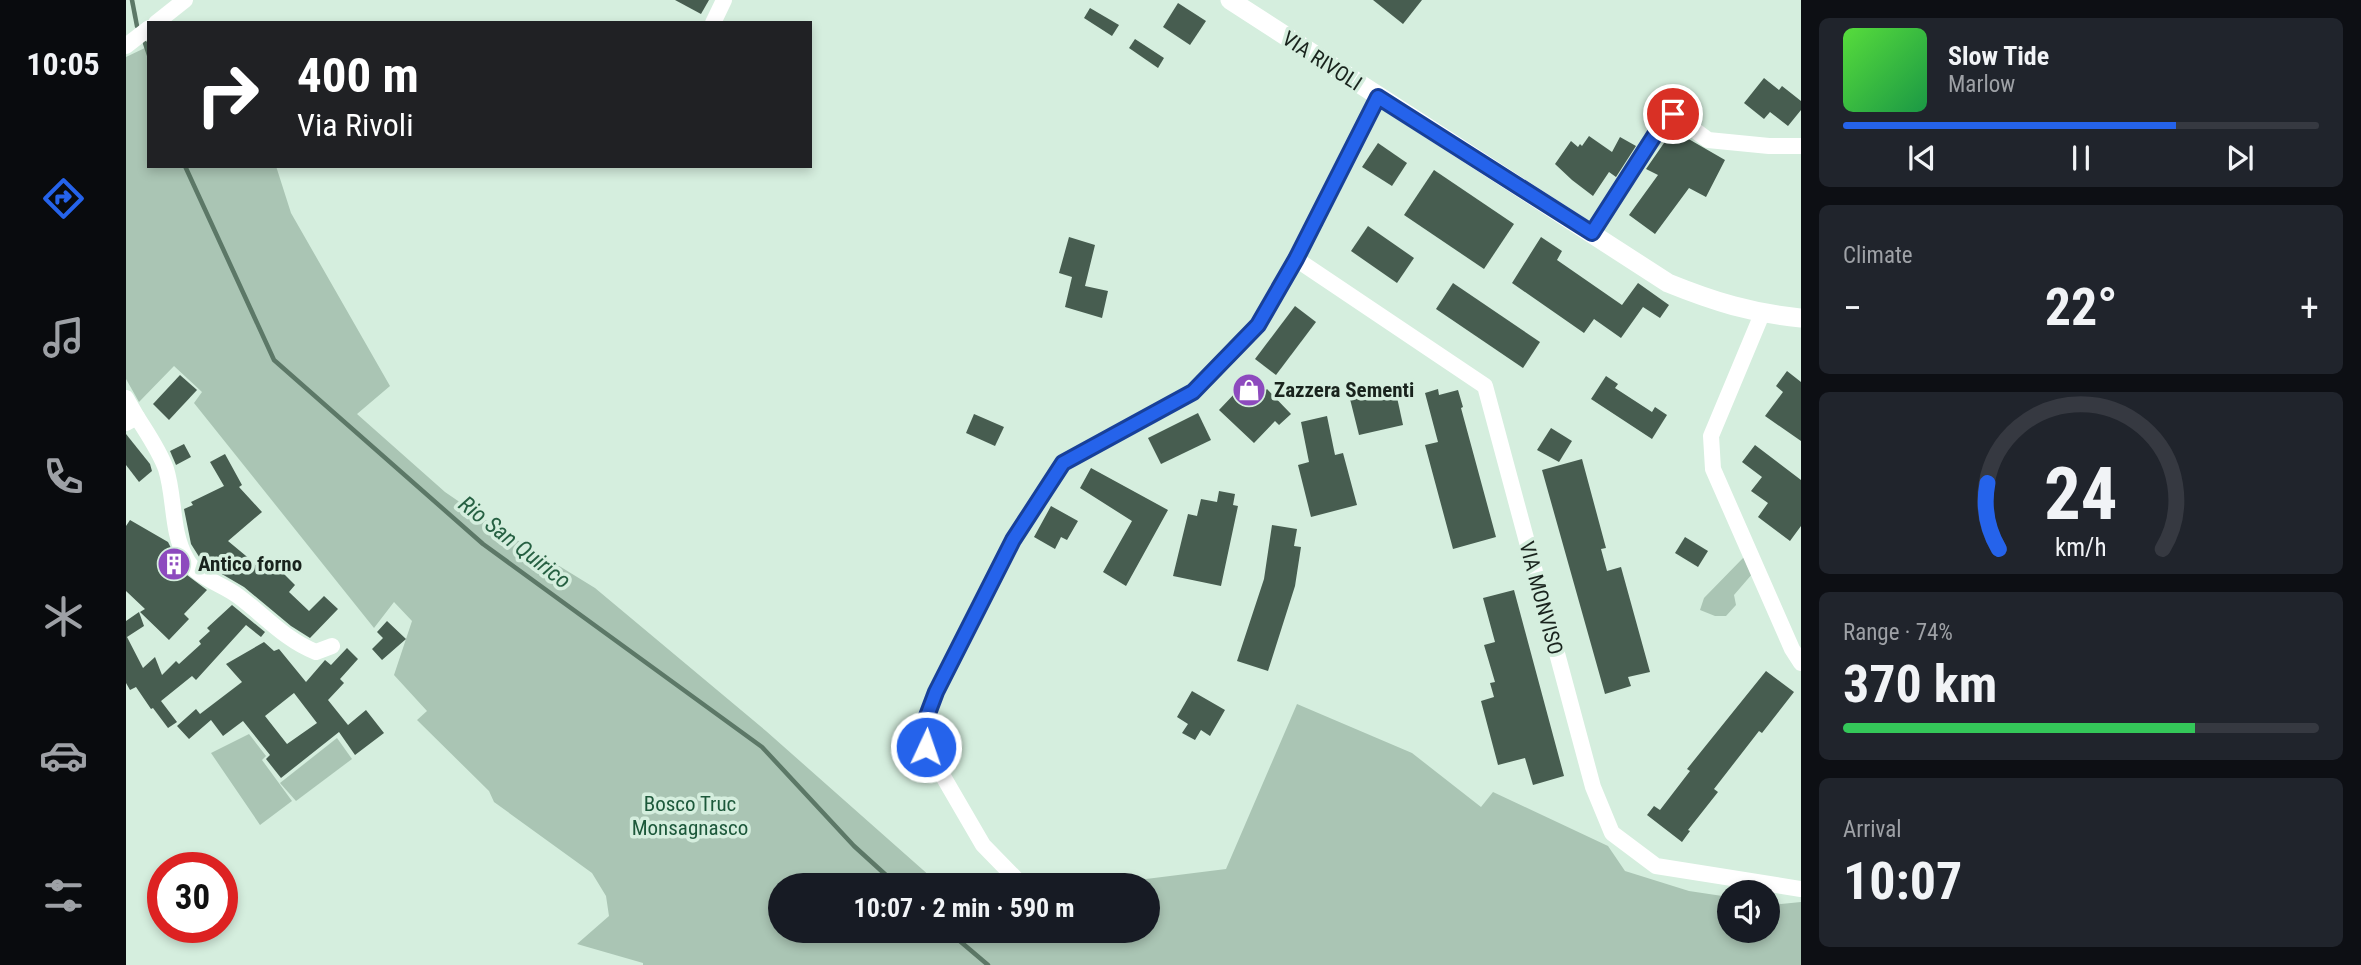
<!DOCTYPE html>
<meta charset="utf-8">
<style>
:root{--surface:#171b24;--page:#20242c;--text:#f1f3f6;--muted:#9ea1a6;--line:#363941;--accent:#2563eb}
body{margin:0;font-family:"Roboto Condensed",sans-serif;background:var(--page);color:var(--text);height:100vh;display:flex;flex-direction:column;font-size:26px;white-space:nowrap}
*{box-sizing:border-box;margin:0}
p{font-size:23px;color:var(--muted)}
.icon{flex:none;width:38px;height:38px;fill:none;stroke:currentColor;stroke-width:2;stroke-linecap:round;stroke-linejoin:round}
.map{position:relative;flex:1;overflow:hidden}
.drawer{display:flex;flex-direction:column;gap:18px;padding:18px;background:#0d0f14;width:560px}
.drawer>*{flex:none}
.hud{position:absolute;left:21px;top:21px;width:665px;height:147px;border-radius:0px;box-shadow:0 4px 10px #0003;background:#202124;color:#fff;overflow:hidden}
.buttons{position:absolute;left:1591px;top:880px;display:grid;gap:14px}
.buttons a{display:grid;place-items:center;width:63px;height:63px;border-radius:50%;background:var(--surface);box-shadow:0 4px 10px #0003;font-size:35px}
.speed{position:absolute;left:21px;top:852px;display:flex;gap:14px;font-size:35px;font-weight:700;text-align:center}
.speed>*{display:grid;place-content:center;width:91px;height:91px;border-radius:50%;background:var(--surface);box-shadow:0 4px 10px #0003;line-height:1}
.speed .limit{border:10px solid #d22;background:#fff;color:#111}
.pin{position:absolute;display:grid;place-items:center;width:60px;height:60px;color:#fff;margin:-30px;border:4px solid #fff;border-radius:50%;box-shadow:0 2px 7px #0007}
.me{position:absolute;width:77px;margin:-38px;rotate:3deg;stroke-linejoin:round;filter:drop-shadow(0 0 5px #0008)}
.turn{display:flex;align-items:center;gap:24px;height:147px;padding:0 35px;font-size:32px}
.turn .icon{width:91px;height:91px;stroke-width:2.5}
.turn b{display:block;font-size:49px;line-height:60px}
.big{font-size:52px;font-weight:700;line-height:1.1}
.drawer .card{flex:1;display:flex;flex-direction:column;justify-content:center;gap:10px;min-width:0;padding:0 24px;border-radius:10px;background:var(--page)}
.drawer .dial{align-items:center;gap:0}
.dial svg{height:182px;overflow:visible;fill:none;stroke:var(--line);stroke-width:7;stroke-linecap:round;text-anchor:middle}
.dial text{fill:var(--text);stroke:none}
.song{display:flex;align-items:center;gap:21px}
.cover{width:84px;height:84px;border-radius:10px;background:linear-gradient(135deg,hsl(110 70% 55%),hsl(140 70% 35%))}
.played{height:7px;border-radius:4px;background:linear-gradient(90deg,var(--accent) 70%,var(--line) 70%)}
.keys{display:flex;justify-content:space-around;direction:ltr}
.heat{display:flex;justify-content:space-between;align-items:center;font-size:38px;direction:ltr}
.charge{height:10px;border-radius:5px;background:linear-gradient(90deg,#34c759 74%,var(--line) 0)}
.trip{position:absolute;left:642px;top:873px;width:392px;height:70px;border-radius:35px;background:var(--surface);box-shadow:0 4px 10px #0003;font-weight:700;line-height:70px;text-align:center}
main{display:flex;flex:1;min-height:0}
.tab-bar{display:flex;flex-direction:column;width:126px;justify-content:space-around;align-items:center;background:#090b0e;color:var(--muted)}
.tab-bar .icon{width:49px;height:49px}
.tab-bar .current{color:var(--accent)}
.tab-bar b{font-size:32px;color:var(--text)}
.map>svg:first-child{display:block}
.green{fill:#aac5b4}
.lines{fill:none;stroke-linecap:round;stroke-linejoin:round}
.stream{stroke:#5c7867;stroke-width:4.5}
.building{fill:#475d50;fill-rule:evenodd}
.minor{stroke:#fff;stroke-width:16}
.tertiary{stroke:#fff;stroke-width:19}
.route-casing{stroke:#184099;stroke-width:18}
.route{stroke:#2563eb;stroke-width:12}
.labels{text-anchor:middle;stroke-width:7;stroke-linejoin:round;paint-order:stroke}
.street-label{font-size:21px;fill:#19231d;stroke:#d5eede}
.poi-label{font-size:21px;font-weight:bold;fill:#19231d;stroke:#d5eede;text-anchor:start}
.park-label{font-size:21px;fill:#1c583a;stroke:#d5eede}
.water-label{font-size:23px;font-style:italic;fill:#266042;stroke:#d5eede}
</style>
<main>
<nav class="tab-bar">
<b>10:05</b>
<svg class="icon current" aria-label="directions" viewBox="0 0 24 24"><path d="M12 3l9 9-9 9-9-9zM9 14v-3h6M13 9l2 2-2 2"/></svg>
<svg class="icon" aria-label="music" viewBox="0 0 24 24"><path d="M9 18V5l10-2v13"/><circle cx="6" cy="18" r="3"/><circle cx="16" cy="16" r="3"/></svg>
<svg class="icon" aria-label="phone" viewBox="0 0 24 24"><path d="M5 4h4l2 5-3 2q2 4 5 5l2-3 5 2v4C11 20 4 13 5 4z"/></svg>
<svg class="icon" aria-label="climate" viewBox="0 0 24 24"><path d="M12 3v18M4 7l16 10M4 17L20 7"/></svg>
<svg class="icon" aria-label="car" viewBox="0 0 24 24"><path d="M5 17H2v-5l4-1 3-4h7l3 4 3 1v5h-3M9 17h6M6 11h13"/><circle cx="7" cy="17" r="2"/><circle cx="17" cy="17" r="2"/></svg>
<svg class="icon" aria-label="filters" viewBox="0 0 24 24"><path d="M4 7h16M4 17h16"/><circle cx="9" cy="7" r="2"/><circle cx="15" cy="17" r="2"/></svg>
</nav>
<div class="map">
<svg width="1675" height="965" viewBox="0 0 1675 965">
<rect width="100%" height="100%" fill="#d5eede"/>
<g class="green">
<path d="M23,46V166H150L165,213L264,386L231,414L319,492L370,527L469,588L640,731L814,885L654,886V931H1022V886L972,885L1100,869L1171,704L1286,753L1355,807L1367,792L1482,846L1499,871L1563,891L1603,897V931H1642V902L1655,904L1675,902V965H517V963L451,944L483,916L480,896L466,873L368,802L363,791L291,720L301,711L268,675L286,621L268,602L248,628L68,403L76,392L48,366L13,402L0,379V57Z"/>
<path d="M1618,557L1627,573L1608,595L1610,605L1600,616H1589L1574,610L1578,598Z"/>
<path d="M123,734L140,756L136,760L166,801L134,825L85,753Z"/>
<path d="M211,738L226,759L170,801L154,783Z"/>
</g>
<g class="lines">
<g class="stream">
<path d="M6,0L11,26"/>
<path d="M19,43L23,55"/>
<path d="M59,166L148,360L357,544L636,747L728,846L772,886"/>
<path d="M822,931L862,965"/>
</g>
</g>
<g class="building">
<path d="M549,0H583L575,14Z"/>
<path d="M1247,0H1296L1277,24Z"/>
<path d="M1052,3L1080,21L1064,45L1037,27Z"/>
<path d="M964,8L993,25L986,36L958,18Z"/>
<path d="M1009,39L1038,58L1032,68L1003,48Z"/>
<path d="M1638,78L1653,90L1656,86L1675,101V110L1662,126L1644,112L1638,119L1618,103Z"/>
<path d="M1547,130L1599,160L1580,197L1563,188L1529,234L1503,215L1532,175L1520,169Z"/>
<path d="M1463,136L1486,152L1494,137L1510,146L1490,177L1483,172L1467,196L1446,180L1429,164L1445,141L1452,147L1454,144L1456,146Z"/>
<path d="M1252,143L1281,163L1266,186L1236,167Z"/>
<path d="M1308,170L1388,224L1358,269L1278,215Z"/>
<path d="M1242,226L1288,258L1271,283L1225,251Z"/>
<path d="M943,237L969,245L959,286L982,291L976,318L939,307L946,277L933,273Z"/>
<path d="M1415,237L1436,251L1431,260L1496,305L1512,283L1543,305L1534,318L1517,307L1495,338L1468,319L1458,333L1386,283Z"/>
<path d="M1327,283L1414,342L1397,368L1310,309Z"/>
<path d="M1169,306L1190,322L1150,375L1129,359Z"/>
<path d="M1661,371L1675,382V441L1639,416L1657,392L1650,386Z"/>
<path d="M54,375L71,390L43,420L27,404Z"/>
<path d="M1480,376L1492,384L1489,388L1526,412L1529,407L1541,415L1526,439L1465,399Z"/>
<path d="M1269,388L1277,425L1233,435L1224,399Z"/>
<path d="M1141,389L1165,414L1153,425L1149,421L1128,443L1093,410L1112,390L1126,403Z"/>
<path d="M1312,389L1313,395L1332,390L1337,407L1335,408L1370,537L1327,549L1299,445L1312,442L1299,393Z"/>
<path d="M1072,413L1085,440L1035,464L1022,438Z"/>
<path d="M848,414L878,427L869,446L840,433Z"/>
<path d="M1201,416L1209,455L1217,453L1231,505L1185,517L1172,465L1183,462L1175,422Z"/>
<path d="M1425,428L1446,441L1433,462L1411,450Z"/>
<path d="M0,434L24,464L26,471L13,482L0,465Z"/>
<path d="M58,444L65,457L50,465L44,451Z"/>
<path d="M1629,445L1675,480V526L1664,541L1632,517L1642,503L1625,491L1636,477L1616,462Z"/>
<path d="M99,454L116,485L113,487L136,512L102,541L138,571L146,562L169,585L163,592L183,611L198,596L212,609L184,638L165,626L118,587L77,563L65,544L58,509L67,505L65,502L98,486L84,462Z"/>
<path d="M1456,459L1480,548L1475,549L1481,571L1495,567L1524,672L1502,677L1505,686L1479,694L1416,470Z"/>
<path d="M965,468L1042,510L1000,586L977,572L1006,521L954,488Z"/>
<path d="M1093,491L1109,494L1107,505L1112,506L1095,586L1047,576L1062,514L1071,516L1075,499L1091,502Z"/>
<path d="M925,506L952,521L941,540L935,537L929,549L908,537Z"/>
<path d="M4,520L42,542L57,572L81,590L58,614L63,619L43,640L14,612L19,609L0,591V526Z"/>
<path d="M1146,525L1171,529L1168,546L1175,547L1169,586L1142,671L1111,661L1138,579Z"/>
<path d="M1559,537L1582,551L1572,567L1549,553Z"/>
<path d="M1388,590L1438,776L1407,785L1399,758L1372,765L1355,701L1368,697L1364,683L1369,682L1358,645L1369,642L1357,598Z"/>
<path d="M106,605L139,632L135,637L120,625L70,680L66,676L35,701L51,722L42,728L27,708L25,709L10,687L4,690L0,683V621L13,612L18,626L1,637L17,668L29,657L36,675L50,661L53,664L75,644L73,641L84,631L81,628Z"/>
<path d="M261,621L280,639L256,660L246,649L257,638L251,632Z"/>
<path d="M138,642L148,651L153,649L180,682L199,660L205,665L221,648L232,659L214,679L218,683L202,700L222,725L240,710L258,733L229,755L213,732L155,778L140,759L144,755L117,721L97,736L85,720L63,739L51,726L70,709L74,714L116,682L100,664ZM168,693L191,723L161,744L139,716Z"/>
<path d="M1640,671L1668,692L1636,733L1633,731L1588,789L1592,792L1562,830L1564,831L1556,842L1521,815L1528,806L1534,810L1564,771L1561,769Z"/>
<path d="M1066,691L1099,710L1084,736L1075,730L1069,740L1056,733L1062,724L1051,717Z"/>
</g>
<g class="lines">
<g class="minor">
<path d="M30,23L59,0"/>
<path d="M587,23L598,0"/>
<path d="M0,46L23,28"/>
<path d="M1466,233L1533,130L1547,114L1582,140L1643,146H1675"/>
<path d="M1170,259L1359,386L1467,787L1486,833L1530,866L1675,889"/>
<path d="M1636,314L1585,436L1587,469L1666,649L1675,663"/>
<path d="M0,398L11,417L0,423"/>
<path d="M11,417C21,433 33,450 40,469C49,497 45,532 60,558C70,578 95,583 112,596C138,615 159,640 190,652L206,646"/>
<path d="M897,886L857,845L800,747L801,716L810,692L887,540L937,463L1067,392L1132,325L1170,259L1252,97"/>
</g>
<path class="tertiary" d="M1104,0L1542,283C1589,302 1625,313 1675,318"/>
</g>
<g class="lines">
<defs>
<path id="route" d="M800,747L801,716L810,692L887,540L937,463L1067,392L1132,325L1170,259L1252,97L1466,233L1532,130L1547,114"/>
</defs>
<use href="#route" class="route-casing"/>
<use href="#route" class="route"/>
</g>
<defs>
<symbol id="shop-disc" viewBox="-11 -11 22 22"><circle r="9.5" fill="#8d4abe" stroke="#d5eede"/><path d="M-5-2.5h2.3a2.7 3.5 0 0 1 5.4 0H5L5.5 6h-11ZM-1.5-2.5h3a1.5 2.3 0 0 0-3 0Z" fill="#fff"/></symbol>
<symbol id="building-disc" viewBox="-11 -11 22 22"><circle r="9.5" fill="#8d4abe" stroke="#d5eede"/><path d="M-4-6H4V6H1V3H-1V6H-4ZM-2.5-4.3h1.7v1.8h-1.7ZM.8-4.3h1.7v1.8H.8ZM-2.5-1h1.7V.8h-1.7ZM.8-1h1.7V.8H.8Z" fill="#fff"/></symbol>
</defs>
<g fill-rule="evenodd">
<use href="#shop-disc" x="1104" y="371" width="38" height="38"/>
<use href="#building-disc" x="29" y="545" width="38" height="38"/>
</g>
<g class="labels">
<g class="street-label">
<text transform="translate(1196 61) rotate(33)" y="7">VIA RIVOLI</text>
<text transform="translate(1415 598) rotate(75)" y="7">VIA MONVISO</text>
</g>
<g class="poi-label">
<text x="1148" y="397">Zazzera Sementi</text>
<text x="72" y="571">Antico forno</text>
</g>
<g class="park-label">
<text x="564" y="811">Bosco Truc<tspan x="564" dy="24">Monsagnasco</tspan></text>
</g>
<g class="water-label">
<text transform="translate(389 542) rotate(38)" y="8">Rio San Quirico</text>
</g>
</g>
</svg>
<div class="buttons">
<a><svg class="icon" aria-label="sound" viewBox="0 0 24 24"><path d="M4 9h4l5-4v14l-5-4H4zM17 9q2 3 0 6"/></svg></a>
</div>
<div class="speed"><div class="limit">30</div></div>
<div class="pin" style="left:1547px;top:114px;background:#d93025"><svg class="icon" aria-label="arrive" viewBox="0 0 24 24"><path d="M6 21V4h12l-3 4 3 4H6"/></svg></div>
<svg class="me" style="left:800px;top:747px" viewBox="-20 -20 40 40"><circle r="17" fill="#2563eb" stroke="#fff" stroke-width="3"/><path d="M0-11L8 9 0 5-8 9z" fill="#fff"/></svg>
<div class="trip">10:07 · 2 min · 590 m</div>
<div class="hud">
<div class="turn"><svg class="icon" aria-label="right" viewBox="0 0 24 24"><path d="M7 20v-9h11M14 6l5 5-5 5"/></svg><div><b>400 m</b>Via Rivoli</div></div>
</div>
</div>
<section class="drawer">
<div class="card">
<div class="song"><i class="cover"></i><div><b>Slow Tide</b><p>Marlow</p></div></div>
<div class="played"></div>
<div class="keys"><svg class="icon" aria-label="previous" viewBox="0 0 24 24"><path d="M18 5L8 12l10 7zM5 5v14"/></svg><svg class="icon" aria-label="pause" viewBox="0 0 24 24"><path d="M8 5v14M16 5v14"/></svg><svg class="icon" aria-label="next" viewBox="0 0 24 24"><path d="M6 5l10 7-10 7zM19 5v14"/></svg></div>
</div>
<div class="card"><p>Climate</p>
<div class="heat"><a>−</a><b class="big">22°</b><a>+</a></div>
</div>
<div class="card dial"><svg viewBox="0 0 100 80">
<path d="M14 69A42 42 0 1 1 86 69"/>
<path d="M14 69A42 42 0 0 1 9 40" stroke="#2563eb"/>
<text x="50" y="56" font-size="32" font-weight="700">24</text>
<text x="50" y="72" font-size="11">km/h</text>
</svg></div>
<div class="card"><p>Range · 74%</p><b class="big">370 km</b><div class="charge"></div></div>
<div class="card"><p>Arrival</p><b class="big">10:07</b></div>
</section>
</main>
